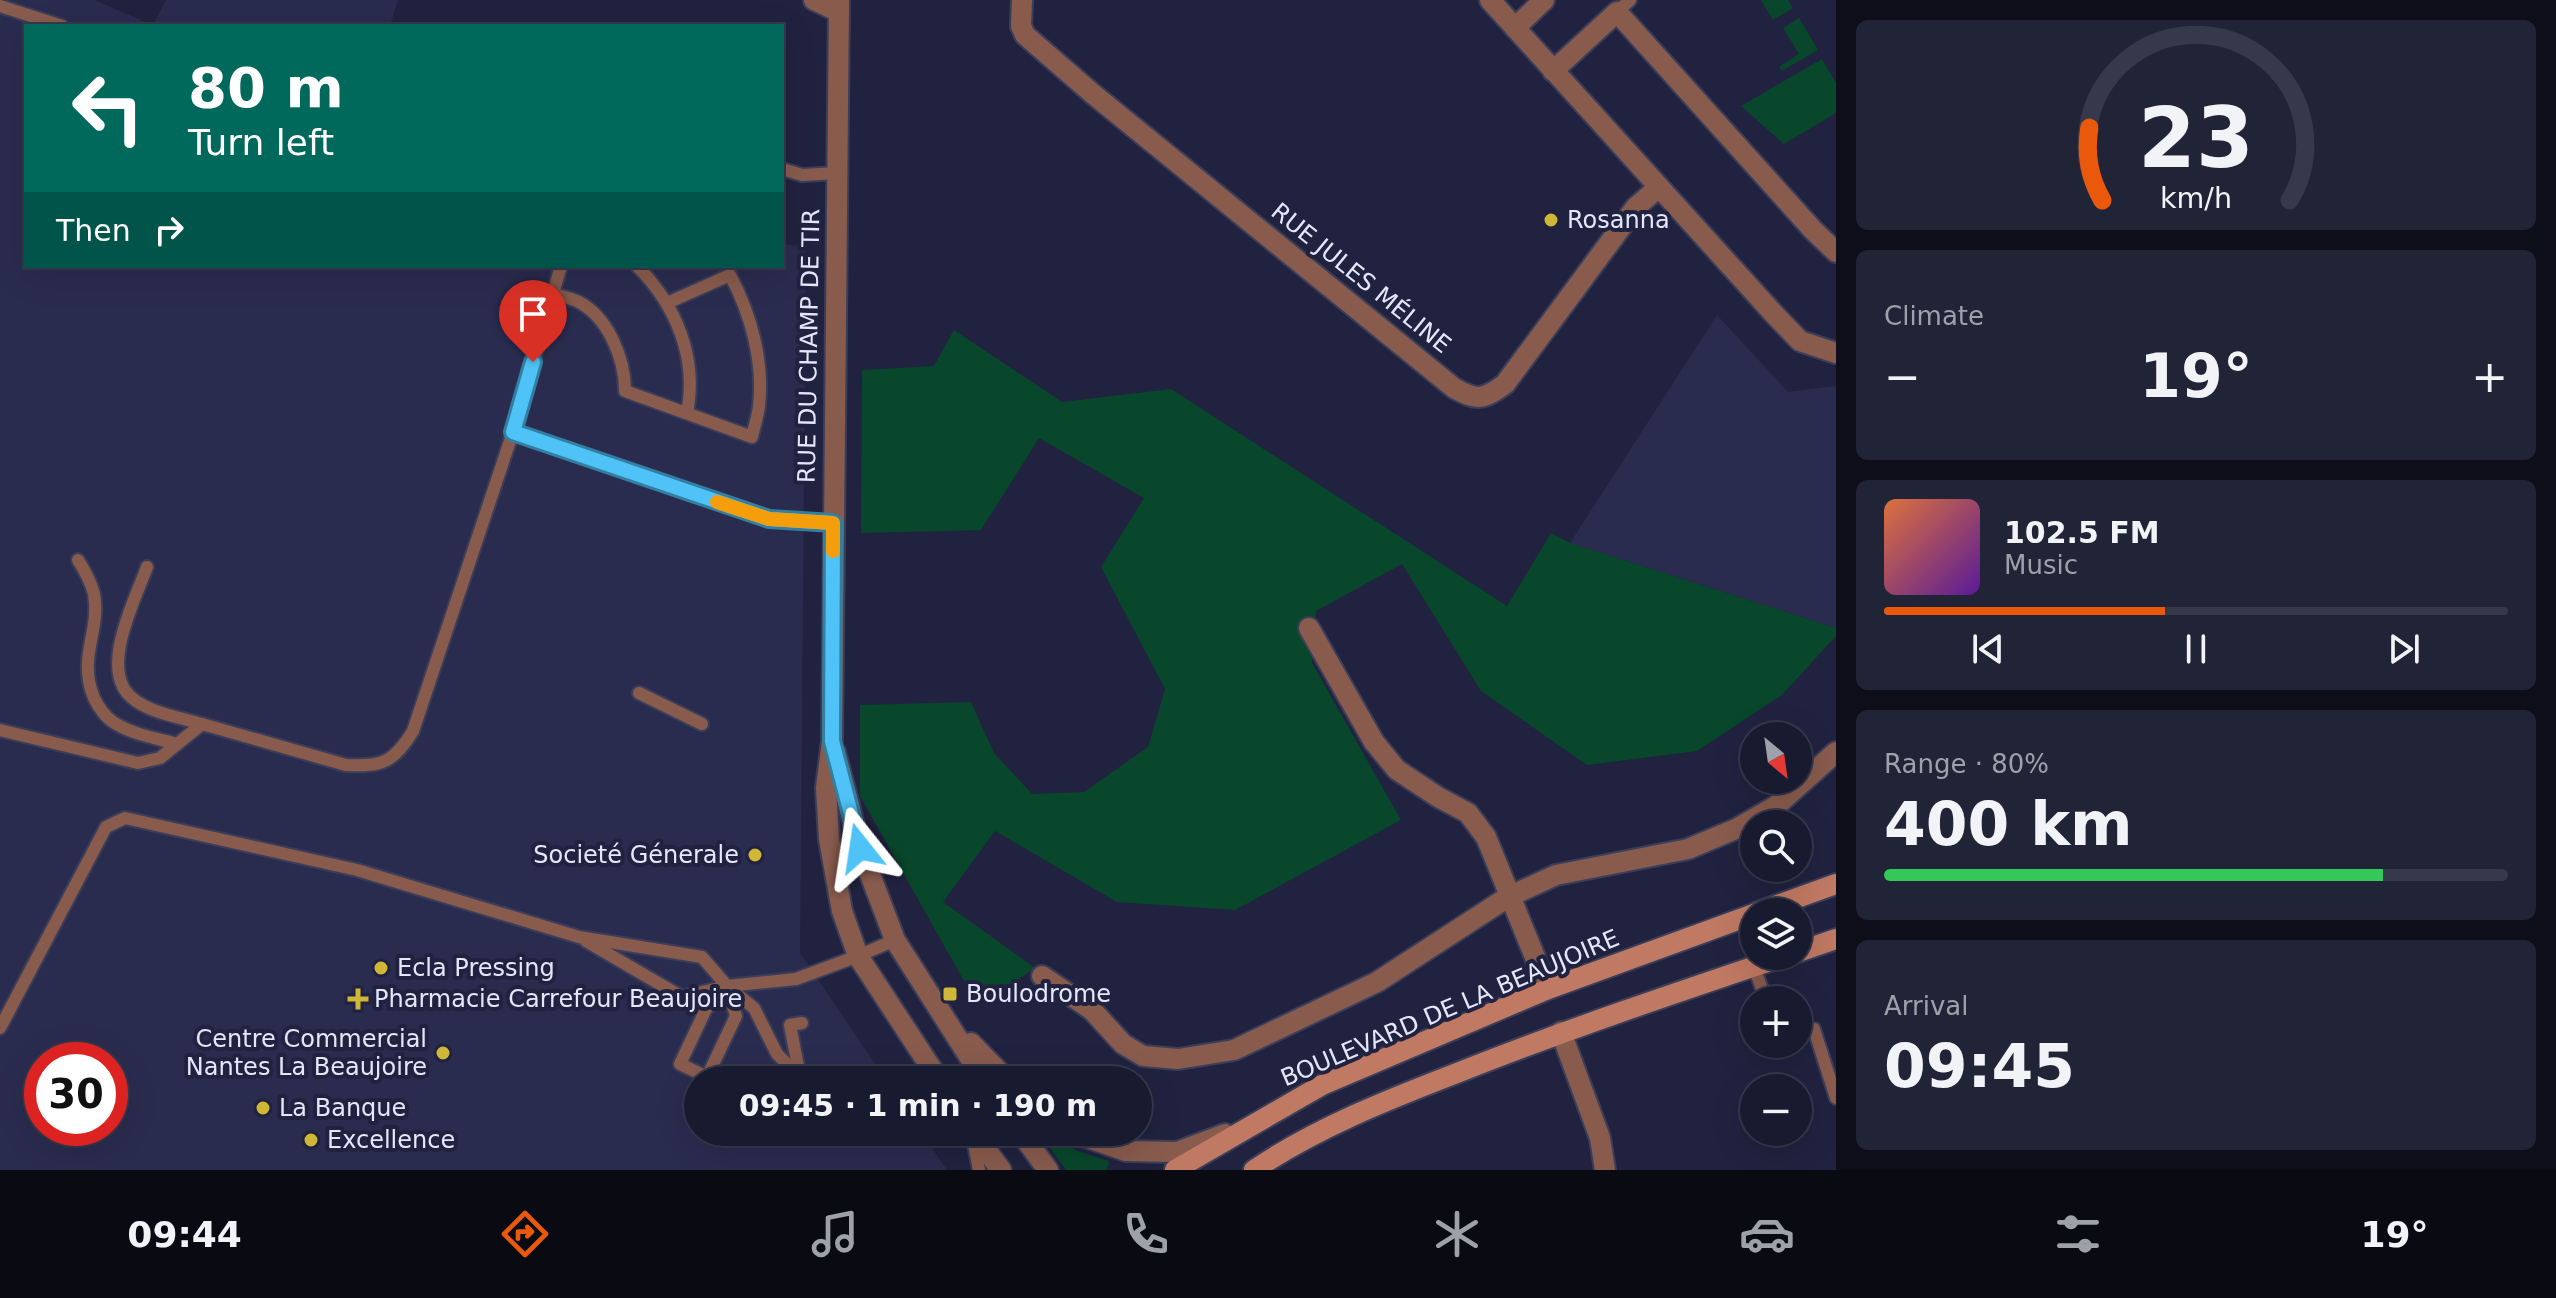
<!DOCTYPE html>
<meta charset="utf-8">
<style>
:root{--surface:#181a2f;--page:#212337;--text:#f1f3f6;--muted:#9fa1aa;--line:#36384b;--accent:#ea580c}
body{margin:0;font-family:"DejaVu Sans",sans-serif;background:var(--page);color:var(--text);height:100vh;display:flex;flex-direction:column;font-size:30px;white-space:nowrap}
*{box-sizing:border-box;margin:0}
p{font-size:26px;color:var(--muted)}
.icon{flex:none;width:44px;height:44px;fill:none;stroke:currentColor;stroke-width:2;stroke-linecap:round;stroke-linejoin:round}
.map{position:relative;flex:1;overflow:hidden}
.sheet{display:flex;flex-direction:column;gap:20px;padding:20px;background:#0d0e1a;width:720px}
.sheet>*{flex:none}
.banner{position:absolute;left:24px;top:24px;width:760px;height:244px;border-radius:0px;box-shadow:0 8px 32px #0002,0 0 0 2px var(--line);background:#00695c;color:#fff;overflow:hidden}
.needle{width:52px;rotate:151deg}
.controls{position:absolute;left:1740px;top:722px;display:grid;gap:16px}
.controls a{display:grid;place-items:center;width:72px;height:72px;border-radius:50%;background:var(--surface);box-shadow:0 8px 32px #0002,0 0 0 2px var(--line);font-size:40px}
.speed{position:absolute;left:24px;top:1042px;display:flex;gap:16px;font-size:40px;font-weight:700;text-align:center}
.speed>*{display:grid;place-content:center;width:104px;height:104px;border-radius:50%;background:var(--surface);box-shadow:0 8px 32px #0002,0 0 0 2px var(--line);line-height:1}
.speed .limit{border:12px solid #d22;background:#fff;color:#111}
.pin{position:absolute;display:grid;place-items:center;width:68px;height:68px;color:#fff;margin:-82px -34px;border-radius:50% 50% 50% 0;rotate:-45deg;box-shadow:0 0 8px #0007}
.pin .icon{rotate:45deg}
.me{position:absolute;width:88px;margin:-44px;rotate:345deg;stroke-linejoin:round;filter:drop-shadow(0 0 6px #0008)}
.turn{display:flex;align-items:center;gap:28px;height:168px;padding:0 32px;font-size:36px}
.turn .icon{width:104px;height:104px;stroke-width:2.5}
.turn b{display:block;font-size:56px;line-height:68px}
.then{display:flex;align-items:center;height:76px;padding:0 32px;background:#0003;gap:16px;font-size:30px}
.big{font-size:60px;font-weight:800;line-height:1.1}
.sheet .tile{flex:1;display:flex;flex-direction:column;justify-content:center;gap:12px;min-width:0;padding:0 28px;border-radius:12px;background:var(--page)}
.sheet .dial{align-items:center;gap:0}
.dial svg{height:208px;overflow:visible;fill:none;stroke:var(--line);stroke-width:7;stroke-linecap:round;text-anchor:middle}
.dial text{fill:var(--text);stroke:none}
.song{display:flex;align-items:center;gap:24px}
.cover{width:96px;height:96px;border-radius:12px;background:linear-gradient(135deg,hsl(20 70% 55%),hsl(270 70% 35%))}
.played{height:8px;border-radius:4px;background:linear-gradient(90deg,var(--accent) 45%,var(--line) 45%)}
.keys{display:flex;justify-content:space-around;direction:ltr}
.heat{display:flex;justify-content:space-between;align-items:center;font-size:44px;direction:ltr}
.charge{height:12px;border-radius:6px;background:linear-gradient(90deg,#34c759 80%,var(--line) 0)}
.trip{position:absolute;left:684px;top:1066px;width:468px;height:80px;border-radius:40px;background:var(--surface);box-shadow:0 8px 32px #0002,0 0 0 2px var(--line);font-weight:800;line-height:80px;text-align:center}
.menu{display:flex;height:128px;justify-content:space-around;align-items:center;background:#0a0a13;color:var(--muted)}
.menu .icon{width:56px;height:56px}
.menu .on{color:var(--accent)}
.menu b{font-size:36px;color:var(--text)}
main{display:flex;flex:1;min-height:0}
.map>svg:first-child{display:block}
.built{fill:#2a2c4f;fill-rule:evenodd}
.green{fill:#08472b}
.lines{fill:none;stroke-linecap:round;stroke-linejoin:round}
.service-casing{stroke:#3b3e59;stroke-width:16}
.minor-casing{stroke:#3b3e59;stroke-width:24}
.secondary-casing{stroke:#3b3e59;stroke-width:24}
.service{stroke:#885b4d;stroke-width:12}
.minor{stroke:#885b4d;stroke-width:20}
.secondary{stroke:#c07962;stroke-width:20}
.route-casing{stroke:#337fa1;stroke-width:20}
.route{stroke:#4fc3f7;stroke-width:14}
.slow{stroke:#f59e0b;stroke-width:14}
.poi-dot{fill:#cfb837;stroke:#20223f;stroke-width:3}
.labels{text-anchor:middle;stroke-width:8;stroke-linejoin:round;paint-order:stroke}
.poi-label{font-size:24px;fill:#e4e7fb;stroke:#20223f;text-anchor:start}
.street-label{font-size:24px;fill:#e4e7fb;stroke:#20223f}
</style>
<main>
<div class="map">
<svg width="1836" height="1170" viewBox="0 0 1836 1170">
<rect width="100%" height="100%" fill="#20223f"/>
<g class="built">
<path d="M0,0H94L153,25L166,0H398L390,26H26V266H782V244L806,247L800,953L886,1080H698V1132H921L947,1170H0ZM42,1060H110V1128H42Z"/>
<path d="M1717,315L1788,392L1836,386V628L1570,543Z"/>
</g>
<g class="green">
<path d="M1761,0H1788L1793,8L1773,20Z"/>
<path d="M1799,18L1818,50L1782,71L1779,67L1799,54L1783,28Z"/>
<path d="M1822,59L1836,83V113L1784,144L1741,106Z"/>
<path d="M954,330L1062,402L1171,389L1507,606L1551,533L1570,543L1836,628V636L1782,695L1697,751L1587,765L1481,691L1402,564L1316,611L1312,663L1401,820L1235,910L1117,902L995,831L943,902L1035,968L978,1006L860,796V705L971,702L994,753L1032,794L1084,792L1148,747L1165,689L1101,567L1144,498L1039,438L981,530L861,533L862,370L934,366Z"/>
<path d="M1052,1136L1077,1151L1109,1161L1107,1170H1066L1047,1144Z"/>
</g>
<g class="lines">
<defs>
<g id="service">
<path d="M0,6L62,26"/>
<path d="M1617,12L1630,0"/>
<path d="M782,169L802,175L838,173"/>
<path d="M637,266C676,305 698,358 687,413"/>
<path d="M553,293C561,296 569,298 577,301C608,316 625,359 625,391L752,437C754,427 758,416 759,406C764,362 751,314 730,275L667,303"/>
<path d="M513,432L769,519L833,523"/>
<path d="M78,560C85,571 91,582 94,594C101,631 77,657 94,698C98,706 104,716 113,722C131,734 155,738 177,744"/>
<path d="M147,567C135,600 99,669 131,697C149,713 179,717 202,724"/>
<path d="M639,693L702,724"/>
<path d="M0,730L138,763L160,758L202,724L346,765C383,767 394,762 413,731L513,432L561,266"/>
<path d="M586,941L682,997L727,986L796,979L858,956L895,940"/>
<path d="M1754,967L1766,1000"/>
<path d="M0,1028L106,827L125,818L357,870L579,937L702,957L727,986L754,1008L777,1054L800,1077L799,1080"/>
<path d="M1798,1028L1814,1029L1836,1098"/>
<path d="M707,1077L736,1016L727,988"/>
<path d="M800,1077L790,1025L802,1023"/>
<path d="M713,1080L680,1064L706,1009L727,986"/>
<path d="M973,1139L979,1170"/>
</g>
<g id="minor">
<path d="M814,0L839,12"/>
<path d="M839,0L832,741L826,788L829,839L842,911L858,956L939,1080"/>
<path d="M1022,0L1021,26L1025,35L1093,94L1454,388C1477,401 1483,400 1505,384L1636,207L1659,187"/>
<path d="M1490,0L1774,314L1800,341L1836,353"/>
<path d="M1515,28L1544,0"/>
<path d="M1553,71L1617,12L1813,230L1836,252"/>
<path d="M1309,628L1374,742L1397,770L1438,797L1468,813L1486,837L1548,989"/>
<path d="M835,752L860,848L895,940L984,1080"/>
<path d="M1042,976L1092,1010L1123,1044L1143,1056L1178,1059L1234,1050L1377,982L1508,897L1556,875L1688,849L1738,828L1776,806L1836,752"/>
<path d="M1561,1032L1600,1138L1605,1170"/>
<path d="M971,1043L1007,1080"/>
<path d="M973,1132L1001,1170"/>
<path d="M1020,1132L1048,1170"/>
<path d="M1071,1132L1126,1151L1177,1152L1225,1134"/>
</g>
<g id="secondary">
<path d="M1758,912L1836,884"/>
<path d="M1798,952L1836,939"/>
<path d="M1175,1170L1322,1085L1548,989L1754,914"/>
<path d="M1254,1170C1316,1128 1387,1100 1457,1073C1565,1030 1675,993 1785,956"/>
</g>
</defs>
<use href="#service" class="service-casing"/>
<use href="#minor" class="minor-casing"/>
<use href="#secondary" class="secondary-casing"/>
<use href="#service" class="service"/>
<use href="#minor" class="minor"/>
<use href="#secondary" class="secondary"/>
</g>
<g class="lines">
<defs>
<path id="route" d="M533,362L513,432L769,519L833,523L832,741L860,848"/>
</defs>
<use href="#route" class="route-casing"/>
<use href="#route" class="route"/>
<path class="slow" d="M717,502L769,519L833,523V551"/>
</g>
<g class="poi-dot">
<circle cx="1551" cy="220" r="8"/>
<circle cx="755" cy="855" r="8"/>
<circle cx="381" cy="968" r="8"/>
<rect x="942" y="986" width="16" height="16" rx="4"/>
<path d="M354 987h8v8h8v8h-8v8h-8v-8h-8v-8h8z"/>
<circle cx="443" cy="1053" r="8"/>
<circle cx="263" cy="1108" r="8"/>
<circle cx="311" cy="1140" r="8"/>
</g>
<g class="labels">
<g class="poi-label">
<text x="1567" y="228">Rosanna</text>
<text x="739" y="863" text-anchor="end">Societé Génerale</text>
<text x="397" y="976">Ecla Pressing</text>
<text x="966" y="1002">Boulodrome</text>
<text x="374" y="1007">Pharmacie Carrefour Beaujoire</text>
<text x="427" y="1047" text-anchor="end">Centre Commercial<tspan x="427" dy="28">Nantes La Beaujoire</tspan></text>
<text x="279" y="1116">La Banque</text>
<text x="327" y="1148">Excellence</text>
</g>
<g class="street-label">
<text transform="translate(1361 278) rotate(39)" y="8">RUE JULES MÉLINE</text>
<text transform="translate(809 346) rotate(-89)" y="8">RUE DU CHAMP DE TIR</text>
<text transform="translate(1450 1008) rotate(-23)" y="8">BOULEVARD DE LA BEAUJOIRE</text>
</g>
</g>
</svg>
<div class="controls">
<a><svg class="needle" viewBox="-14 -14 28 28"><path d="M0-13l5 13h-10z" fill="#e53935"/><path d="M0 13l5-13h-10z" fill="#9fa1aa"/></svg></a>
<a><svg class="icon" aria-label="search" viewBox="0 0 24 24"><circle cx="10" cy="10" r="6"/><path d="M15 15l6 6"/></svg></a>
<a><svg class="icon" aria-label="layers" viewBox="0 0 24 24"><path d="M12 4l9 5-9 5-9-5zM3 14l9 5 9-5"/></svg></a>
<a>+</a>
<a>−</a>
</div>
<div class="speed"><div class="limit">30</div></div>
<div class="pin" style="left:533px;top:362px;background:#d93025"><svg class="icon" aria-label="arrive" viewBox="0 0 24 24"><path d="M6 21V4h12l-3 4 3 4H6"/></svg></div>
<svg class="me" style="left:860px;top:848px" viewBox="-20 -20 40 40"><path d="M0-17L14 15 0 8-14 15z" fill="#4fc3f7" stroke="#fff" stroke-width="4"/></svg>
<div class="trip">09:45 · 1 min · 190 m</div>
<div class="banner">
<div class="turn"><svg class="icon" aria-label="left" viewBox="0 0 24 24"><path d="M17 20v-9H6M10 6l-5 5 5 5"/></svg><div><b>80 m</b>Turn left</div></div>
<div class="then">Then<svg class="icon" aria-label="right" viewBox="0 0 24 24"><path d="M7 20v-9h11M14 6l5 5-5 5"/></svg></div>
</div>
</div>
<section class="sheet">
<div class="tile dial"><svg viewBox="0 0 100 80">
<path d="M14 69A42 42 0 1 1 86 69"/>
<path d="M14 69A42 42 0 0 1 9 41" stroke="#ea580c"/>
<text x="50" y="56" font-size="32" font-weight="700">23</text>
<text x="50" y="72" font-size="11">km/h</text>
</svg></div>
<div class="tile"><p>Climate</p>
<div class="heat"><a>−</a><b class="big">19°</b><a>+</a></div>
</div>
<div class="tile">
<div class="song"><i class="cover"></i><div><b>102.5 FM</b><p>Music</p></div></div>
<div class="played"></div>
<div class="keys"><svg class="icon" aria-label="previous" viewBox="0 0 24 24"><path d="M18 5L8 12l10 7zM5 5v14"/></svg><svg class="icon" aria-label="pause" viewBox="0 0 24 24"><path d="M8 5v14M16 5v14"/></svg><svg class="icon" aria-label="next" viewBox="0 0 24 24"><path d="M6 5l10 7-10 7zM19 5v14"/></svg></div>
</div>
<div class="tile"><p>Range · 80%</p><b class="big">400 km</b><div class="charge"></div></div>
<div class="tile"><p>Arrival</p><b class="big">09:45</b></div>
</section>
</main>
<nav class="menu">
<b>09:44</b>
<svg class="icon on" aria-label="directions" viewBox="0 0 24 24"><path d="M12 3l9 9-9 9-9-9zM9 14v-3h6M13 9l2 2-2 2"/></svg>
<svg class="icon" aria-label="music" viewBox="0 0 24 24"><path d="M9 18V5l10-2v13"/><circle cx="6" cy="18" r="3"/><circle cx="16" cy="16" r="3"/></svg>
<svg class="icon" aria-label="phone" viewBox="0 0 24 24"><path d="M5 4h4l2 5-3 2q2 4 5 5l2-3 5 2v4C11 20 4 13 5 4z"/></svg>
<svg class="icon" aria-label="climate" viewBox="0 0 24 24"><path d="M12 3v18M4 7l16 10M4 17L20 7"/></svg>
<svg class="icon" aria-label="car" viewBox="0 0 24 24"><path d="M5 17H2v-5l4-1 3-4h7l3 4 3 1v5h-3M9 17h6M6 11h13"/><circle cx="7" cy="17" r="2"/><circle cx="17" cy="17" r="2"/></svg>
<svg class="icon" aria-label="filters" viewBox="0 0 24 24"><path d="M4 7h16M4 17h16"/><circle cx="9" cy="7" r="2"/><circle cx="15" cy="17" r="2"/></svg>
<b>19°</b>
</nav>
